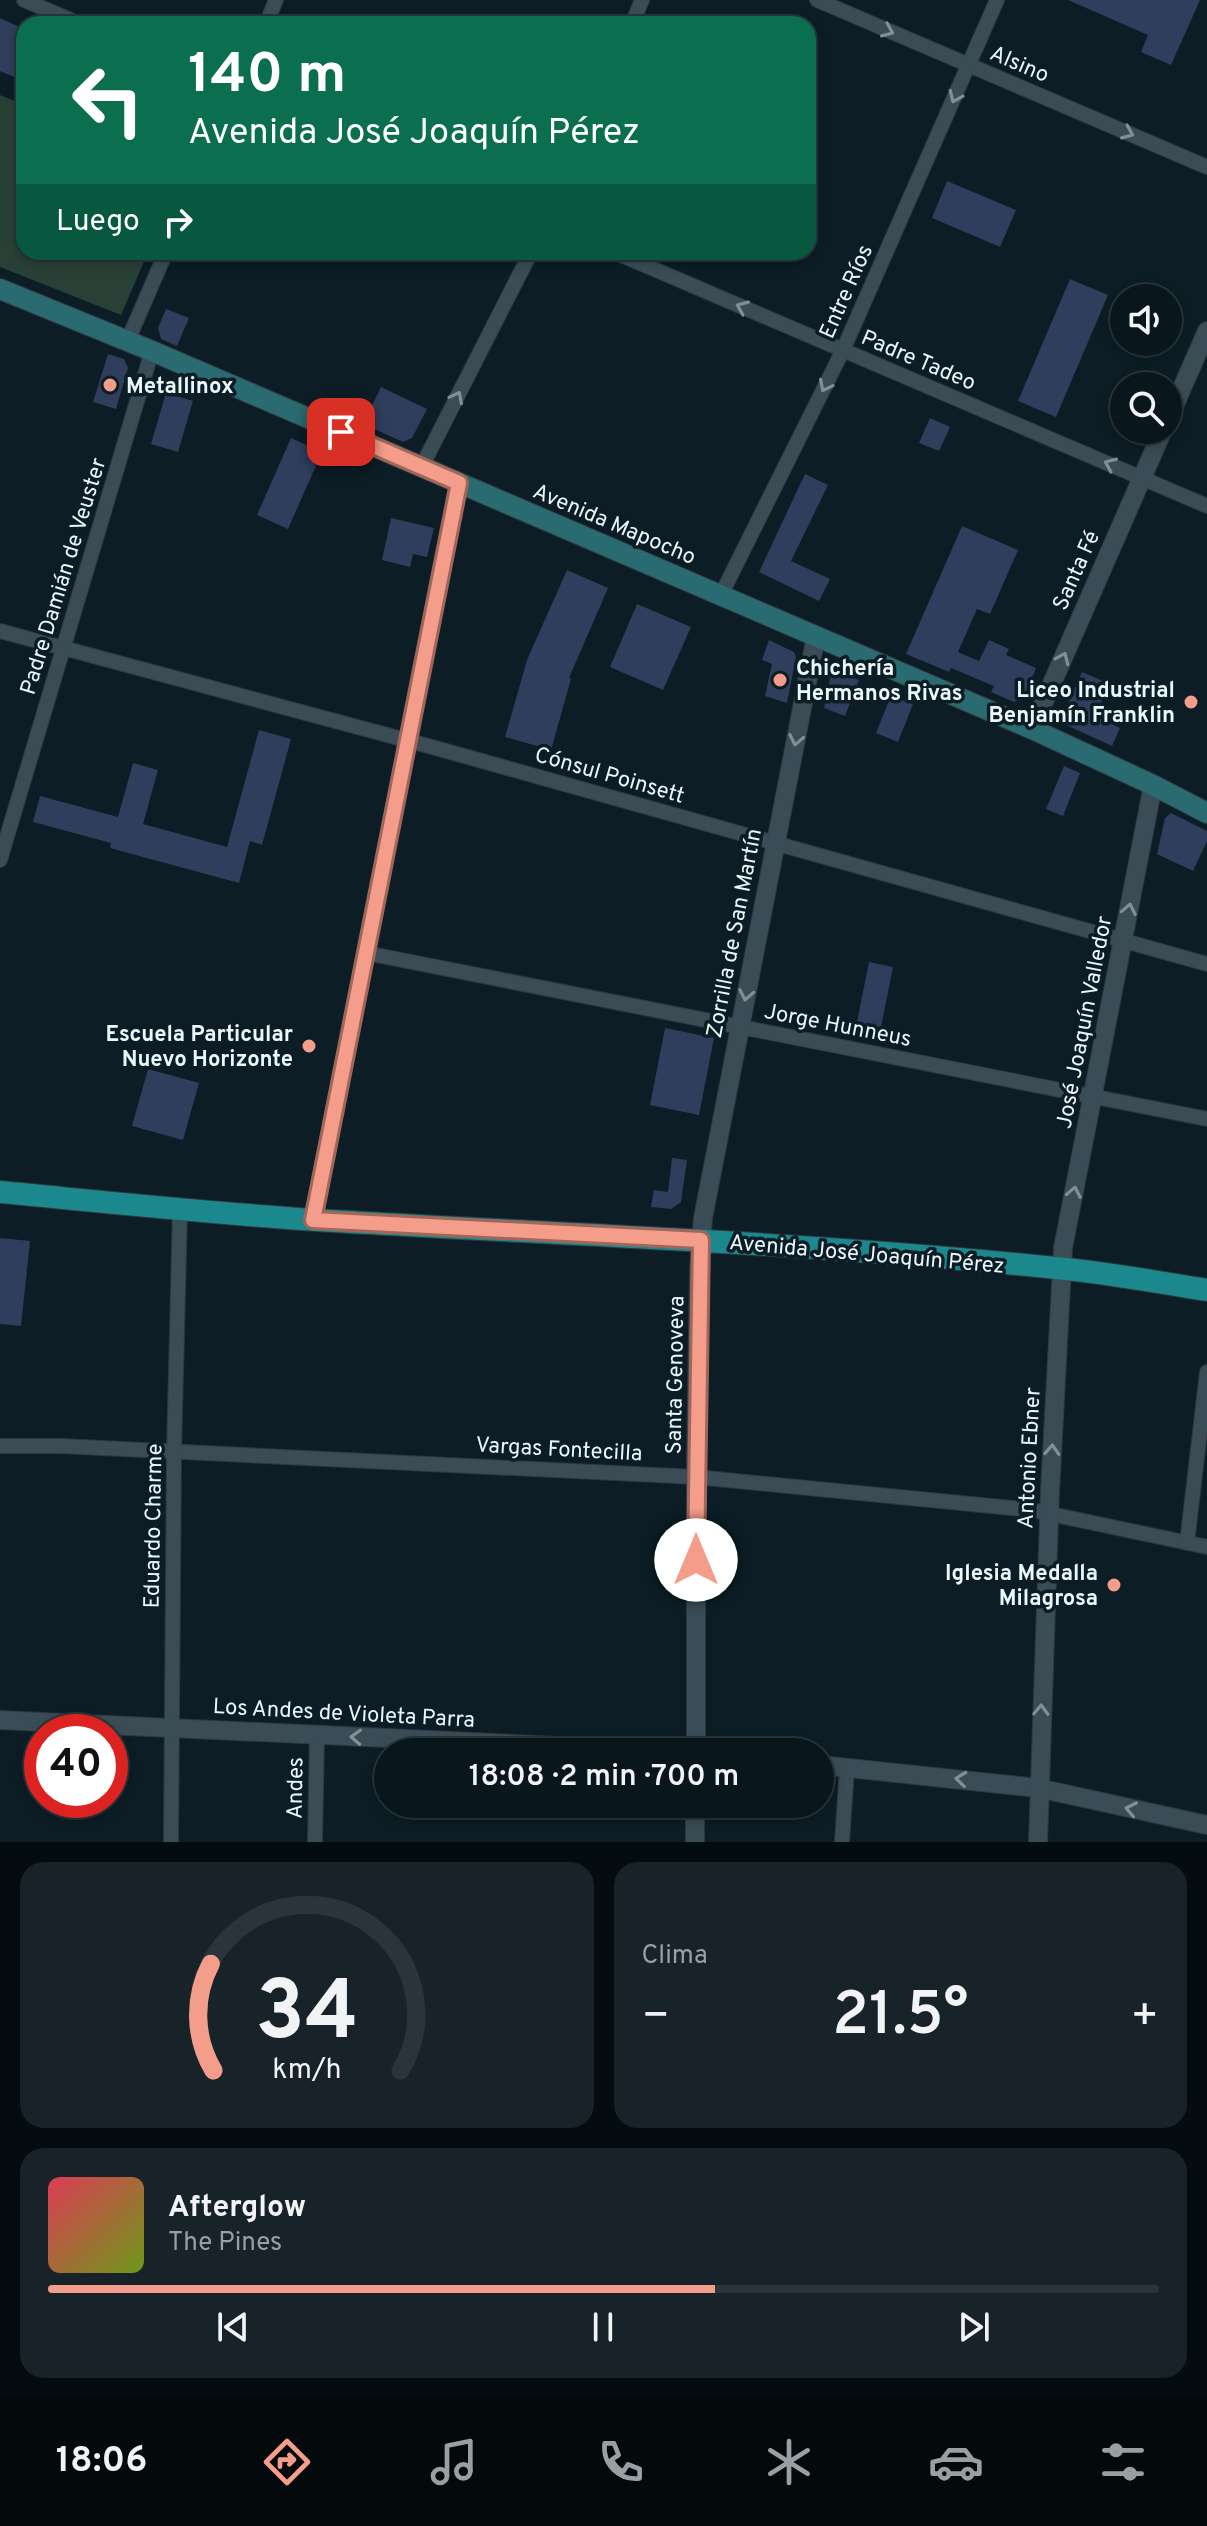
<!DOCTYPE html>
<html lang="es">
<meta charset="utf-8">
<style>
:root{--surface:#09161c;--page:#172329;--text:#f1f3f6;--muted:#999fa3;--line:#29353b;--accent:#f49d8b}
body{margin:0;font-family:Overpass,sans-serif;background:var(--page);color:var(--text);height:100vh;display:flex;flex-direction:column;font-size:30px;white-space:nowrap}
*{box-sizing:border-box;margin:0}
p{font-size:26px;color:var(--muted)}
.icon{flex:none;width:44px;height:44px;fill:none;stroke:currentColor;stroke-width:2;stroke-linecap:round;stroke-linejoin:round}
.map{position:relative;height:1842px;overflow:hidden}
.sheet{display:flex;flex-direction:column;gap:20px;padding:20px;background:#050c0f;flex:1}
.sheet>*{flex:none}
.hud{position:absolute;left:16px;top:16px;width:800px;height:244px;border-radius:24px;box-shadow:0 4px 12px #0003,0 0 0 2px var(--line);background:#0b6e4f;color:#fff;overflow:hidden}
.fabs{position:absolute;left:1110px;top:284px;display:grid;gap:16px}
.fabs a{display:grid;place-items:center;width:72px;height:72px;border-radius:50%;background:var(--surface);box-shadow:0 4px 12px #0003,0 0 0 2px var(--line);font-size:40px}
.speed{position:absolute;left:24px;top:1714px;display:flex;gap:16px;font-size:40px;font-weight:700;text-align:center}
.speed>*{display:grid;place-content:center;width:104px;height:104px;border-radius:50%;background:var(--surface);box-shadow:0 4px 12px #0003,0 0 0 2px var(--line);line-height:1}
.speed .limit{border:12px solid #d22;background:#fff;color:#111}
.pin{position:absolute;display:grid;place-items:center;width:68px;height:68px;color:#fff;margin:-34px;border-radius:16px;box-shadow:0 4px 12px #0006}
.me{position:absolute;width:88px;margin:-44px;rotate:0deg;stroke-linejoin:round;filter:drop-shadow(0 0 6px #0008)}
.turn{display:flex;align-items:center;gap:28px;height:168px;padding:0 40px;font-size:36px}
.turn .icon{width:104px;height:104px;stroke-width:2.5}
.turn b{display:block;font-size:56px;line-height:68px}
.then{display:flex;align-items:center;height:76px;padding:0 40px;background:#0003;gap:16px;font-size:30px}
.big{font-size:60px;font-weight:600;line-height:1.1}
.sheet .tile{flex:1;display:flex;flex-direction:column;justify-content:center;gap:12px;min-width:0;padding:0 28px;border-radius:24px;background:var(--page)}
.sheet .dial{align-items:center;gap:0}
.dial svg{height:208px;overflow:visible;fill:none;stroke:var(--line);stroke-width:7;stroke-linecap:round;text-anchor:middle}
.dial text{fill:var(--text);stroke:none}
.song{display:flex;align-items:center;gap:24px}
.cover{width:96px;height:96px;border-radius:12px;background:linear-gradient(135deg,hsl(350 70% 55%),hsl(80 70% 35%))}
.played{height:8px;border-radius:4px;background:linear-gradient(90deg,var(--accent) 60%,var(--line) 60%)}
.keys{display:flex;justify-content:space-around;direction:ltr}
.heat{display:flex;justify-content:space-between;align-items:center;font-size:44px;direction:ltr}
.sheet .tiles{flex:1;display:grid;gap:20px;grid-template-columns:1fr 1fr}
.tile:last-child{grid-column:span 2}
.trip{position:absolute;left:374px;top:1738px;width:460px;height:80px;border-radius:40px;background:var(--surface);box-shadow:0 4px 12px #0003,0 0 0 2px var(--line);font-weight:600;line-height:80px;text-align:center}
.tabs{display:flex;height:128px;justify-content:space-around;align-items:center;background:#04090b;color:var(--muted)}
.tabs .icon{width:56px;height:56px}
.tabs .on{color:var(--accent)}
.tabs b{font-size:36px;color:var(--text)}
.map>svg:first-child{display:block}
.green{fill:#294036}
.building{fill:#2e3e5c}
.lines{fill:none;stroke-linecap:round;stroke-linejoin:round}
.minor-casing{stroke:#2f373e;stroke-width:16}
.tertiary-casing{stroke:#2f373e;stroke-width:20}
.secondary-casing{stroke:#2f373e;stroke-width:22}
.primary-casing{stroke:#2f373e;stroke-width:24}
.minor{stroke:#3a4c55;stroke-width:14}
.tertiary{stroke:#3a4c55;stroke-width:18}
.secondary{stroke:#2a6a71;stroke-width:20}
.primary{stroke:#1a888d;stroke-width:22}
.oneway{stroke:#819098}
.route-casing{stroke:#9f665a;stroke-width:20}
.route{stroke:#f49d8b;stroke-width:14}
.poi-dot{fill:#f49d8b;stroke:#0c1d25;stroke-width:3}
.labels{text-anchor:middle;stroke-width:7;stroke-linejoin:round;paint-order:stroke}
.street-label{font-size:22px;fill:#ecf7fc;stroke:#0c1d25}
.poi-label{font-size:22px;font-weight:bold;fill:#ecf7fc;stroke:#0c1d25;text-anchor:end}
</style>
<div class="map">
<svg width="1207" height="1842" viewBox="0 0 1207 1842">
<rect width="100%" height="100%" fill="#0c1d25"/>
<path class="green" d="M0,95L24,105V252H148L121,315L0,267Z"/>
<g class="building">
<path d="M1068,0H1200L1171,65L1141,52L1148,35Z"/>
<path d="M0,18L24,29V81L0,71Z"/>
<path d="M947,181L1016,210L1000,247L932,218Z"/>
<path d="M1070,279L1108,295L1056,417L1018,401Z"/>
<path d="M166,309L189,318L177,346L161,339L158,328Z"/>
<path d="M108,354L124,359L128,368L116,409L93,402Z"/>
<path d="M381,387L427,409L412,438L403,442L363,424Z"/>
<path d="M166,393L193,401L178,452L151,444Z"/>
<path d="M930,418L950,427L939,451L919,443Z"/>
<path d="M291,438L322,452L288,529L257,515Z"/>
<path d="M805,474L828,485L791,561L830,579L819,601L759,572Z"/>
<path d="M391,518L434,528L427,557L413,554L410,567L382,560Z"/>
<path d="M962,526L1018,550L990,614L977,609L958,652L979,661L989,640L1009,649L1006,655L1036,668L1024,697L1014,702L991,692L994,686L951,668L949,672L906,654Z"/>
<path d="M567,570L608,588L569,678L571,679L551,750L505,737L527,660Z"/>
<path d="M637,604L691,627L663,690L610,667Z"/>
<path d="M769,640L794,652L796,657L787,703L765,696L772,664L762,660Z"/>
<path d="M822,666L859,680L845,716L824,708L830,679Z"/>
<path d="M1082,672L1110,684L1095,716L1120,728L1112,746L1064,724L1062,717Z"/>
<path d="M891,696L913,704L898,742L876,733Z"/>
<path d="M259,730L291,739L262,845L250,841L239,883L110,848L111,843L33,822L40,796L118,817L133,763L158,770L143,824L227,847Z"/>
<path d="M1064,766L1080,773L1063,816L1046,809Z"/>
<path d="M1171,813L1207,831V841L1193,871L1157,854L1165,818Z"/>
<path d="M869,962L893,967L879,1037L855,1032Z"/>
<path d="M665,1028L714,1038L699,1115L650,1105Z"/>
<path d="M148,1069L199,1083L183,1140L132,1126Z"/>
<path d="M672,1158L687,1160L681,1202L671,1209L651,1207L654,1190L668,1192Z"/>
<path d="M0,1238L30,1241L21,1326L0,1324Z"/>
</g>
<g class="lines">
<defs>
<g id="minor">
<path d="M24,0L80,24"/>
<path d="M817,0L1207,167"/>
<path d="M266,24L276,0"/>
<path d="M632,24L642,0"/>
<path d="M614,252L1207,506"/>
<path d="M128,340L166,252"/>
<path d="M422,466L531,252"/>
<path d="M721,595L843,350L997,0"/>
<path d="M0,631L432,747L1207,964"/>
<path d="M0,860L152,351"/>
<path d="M366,953L1207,1119"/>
<path d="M313,1220L459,483"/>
<path d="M0,1446H61L696,1477L1032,1510L1207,1547"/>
<path d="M1187,1543L1207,1372"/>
<path d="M171,1842L174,1452L180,1210"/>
<path d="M315,1842L317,1735"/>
<path d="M842,1842L847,1768"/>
</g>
<g id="tertiary">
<path d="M1168,420L1207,331"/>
<path d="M1032,729L1163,430"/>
<path d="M0,1720L686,1752"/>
<path d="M696,1752V1456L699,1270L703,1218L816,636"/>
<path d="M820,1765L1038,1788L1207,1825"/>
<path d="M695,1842V1804"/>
<path d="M1038,1842L1050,1491L1063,1248L1153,785"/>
</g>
<path id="secondary" d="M0,289L152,351L1032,729L1153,785L1207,813"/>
<path id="primary" d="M0,1192C105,1202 210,1213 315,1220C569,1235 822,1243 1075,1270C1119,1275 1163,1283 1207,1290"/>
</defs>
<use href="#minor" class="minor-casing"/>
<use href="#tertiary" class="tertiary-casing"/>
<use href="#secondary" class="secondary-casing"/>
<use href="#primary" class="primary-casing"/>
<use href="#minor" class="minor"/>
<use href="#tertiary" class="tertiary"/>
<use href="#secondary" class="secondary"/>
<use href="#primary" class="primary"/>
</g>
<defs><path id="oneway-chevron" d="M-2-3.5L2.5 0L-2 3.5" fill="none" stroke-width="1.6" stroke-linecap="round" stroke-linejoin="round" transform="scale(2)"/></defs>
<g class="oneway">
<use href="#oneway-chevron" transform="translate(888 31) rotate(23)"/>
<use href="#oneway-chevron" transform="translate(955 97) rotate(114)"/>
<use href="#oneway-chevron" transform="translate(1128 133) rotate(23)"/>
<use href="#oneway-chevron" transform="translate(742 307) rotate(-157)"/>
<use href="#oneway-chevron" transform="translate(825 386) rotate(117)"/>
<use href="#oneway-chevron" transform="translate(457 397) rotate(-63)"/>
<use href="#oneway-chevron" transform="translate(1110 464) rotate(-157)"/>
<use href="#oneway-chevron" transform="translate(1063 658) rotate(-66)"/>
<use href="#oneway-chevron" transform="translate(796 740) rotate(101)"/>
<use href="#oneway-chevron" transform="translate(1129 909) rotate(-79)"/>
<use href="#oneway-chevron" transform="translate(746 995) rotate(101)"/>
<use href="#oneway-chevron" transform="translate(1074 1192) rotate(-79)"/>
<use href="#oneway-chevron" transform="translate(1052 1450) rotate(-87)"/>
<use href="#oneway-chevron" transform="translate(1041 1710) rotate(-88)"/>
<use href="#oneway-chevron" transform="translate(356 1737) rotate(-177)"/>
<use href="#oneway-chevron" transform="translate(961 1779) rotate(-174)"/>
<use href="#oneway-chevron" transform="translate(1131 1809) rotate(-168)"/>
</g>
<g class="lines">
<defs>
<path id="route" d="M341,432L459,483L313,1220L701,1240L696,1560"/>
</defs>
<use href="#route" class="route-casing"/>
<use href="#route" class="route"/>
</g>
<g class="poi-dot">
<circle cx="110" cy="385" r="8"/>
<circle cx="780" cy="680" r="8"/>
<circle cx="1191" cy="702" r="8"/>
<circle cx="309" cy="1046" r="8"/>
<circle cx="1114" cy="1585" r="8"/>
</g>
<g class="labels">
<g class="street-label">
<text transform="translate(1020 63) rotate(23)" y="8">Alsino</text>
<text transform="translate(845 291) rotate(-66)" y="8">Entre Ríos</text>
<text transform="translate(919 359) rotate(23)" y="8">Padre Tadeo</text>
<text transform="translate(615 523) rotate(23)" y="8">Avenida Mapocho</text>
<text transform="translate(1075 570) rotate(-66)" y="8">Santa Fé</text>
<text transform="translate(62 576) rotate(-73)" y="8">Padre Damián de Veuster</text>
<text transform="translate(610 774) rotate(16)" y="8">Cónsul Poinsett</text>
<text transform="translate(733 933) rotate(-79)" y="8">Zorrilla de San Martín</text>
<text transform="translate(1083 1022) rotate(-79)" y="8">José Joaquín Valledor</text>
<text transform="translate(838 1024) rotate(11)" y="8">Jorge Hunneus</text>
<text transform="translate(867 1253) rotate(5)" y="8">Avenida José Joaquín Pérez</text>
<text transform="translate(674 1375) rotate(-89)" y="8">Santa Genoveva</text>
<text transform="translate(559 1448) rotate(3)" y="8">Vargas Fontecilla</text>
<text transform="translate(1028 1458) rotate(-87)" y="8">Antonio Ebner</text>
<text transform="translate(152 1526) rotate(-89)" y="8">Eduardo Charme</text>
<text transform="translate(344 1712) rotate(3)" y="8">Los Andes de Violeta Parra</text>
<text transform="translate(294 1788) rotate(-89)" y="8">Andes</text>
</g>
<g class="poi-label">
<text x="126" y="393" text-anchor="start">Metallinox</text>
<text x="796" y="675" text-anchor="start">Chichería<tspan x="796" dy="25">Hermanos Rivas</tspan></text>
<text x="1175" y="697">Liceo Industrial<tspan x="1175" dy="25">Benjamín Franklin</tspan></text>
<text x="293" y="1041">Escuela Particular<tspan x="293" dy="25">Nuevo Horizonte</tspan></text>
<text x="1098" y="1580">Iglesia Medalla<tspan x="1098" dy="25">Milagrosa</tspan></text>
</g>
</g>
</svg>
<div class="fabs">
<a><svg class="icon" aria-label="sound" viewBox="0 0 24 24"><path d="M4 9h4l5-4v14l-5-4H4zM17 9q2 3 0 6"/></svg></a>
<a><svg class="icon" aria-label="search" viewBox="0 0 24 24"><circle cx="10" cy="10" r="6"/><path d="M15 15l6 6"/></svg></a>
</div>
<div class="speed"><div class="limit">40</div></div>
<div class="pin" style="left:341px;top:432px;background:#d93025"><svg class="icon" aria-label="arrive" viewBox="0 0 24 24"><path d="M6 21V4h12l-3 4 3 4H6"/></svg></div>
<svg class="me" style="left:696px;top:1560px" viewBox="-20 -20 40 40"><circle r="19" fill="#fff"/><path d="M0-13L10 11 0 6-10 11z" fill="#f49d8b"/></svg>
<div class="trip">18:08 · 2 min · 700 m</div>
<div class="hud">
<div class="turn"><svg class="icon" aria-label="left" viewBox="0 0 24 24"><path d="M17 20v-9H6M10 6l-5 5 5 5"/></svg><div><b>140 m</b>Avenida José Joaquín Pérez</div></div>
<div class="then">Luego<svg class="icon" aria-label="right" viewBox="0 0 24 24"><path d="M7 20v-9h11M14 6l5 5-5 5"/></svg></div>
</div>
</div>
<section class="sheet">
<div class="tiles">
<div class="tile dial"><svg viewBox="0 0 100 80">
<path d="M14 69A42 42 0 1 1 86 69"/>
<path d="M14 69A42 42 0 0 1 13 28" stroke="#f49d8b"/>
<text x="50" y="56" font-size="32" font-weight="700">34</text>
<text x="50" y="72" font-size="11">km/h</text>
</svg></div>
<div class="tile"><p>Clima</p>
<div class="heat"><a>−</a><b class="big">21.5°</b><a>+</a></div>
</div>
<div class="tile">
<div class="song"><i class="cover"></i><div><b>Afterglow</b><p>The Pines</p></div></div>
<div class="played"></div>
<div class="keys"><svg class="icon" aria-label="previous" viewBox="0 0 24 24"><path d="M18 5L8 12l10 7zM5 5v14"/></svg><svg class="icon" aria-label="pause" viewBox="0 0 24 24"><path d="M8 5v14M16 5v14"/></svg><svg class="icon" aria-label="next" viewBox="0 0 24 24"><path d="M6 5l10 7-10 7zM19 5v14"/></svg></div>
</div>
</div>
</section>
<nav class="tabs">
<b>18:06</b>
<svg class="icon on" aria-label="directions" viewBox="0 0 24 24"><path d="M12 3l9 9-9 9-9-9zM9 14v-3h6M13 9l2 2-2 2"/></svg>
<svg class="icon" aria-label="music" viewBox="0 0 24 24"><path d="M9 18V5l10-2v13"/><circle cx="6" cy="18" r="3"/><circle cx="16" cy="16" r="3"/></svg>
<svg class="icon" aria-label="phone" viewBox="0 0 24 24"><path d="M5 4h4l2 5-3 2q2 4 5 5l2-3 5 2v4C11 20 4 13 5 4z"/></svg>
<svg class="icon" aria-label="climate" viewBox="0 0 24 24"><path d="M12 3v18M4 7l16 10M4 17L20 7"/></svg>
<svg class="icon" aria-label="car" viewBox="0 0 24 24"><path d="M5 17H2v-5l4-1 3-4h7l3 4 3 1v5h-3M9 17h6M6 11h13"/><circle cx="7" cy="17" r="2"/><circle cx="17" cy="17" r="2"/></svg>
<svg class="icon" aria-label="filters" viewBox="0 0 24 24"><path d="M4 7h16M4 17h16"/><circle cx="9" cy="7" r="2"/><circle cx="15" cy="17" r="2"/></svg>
</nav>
